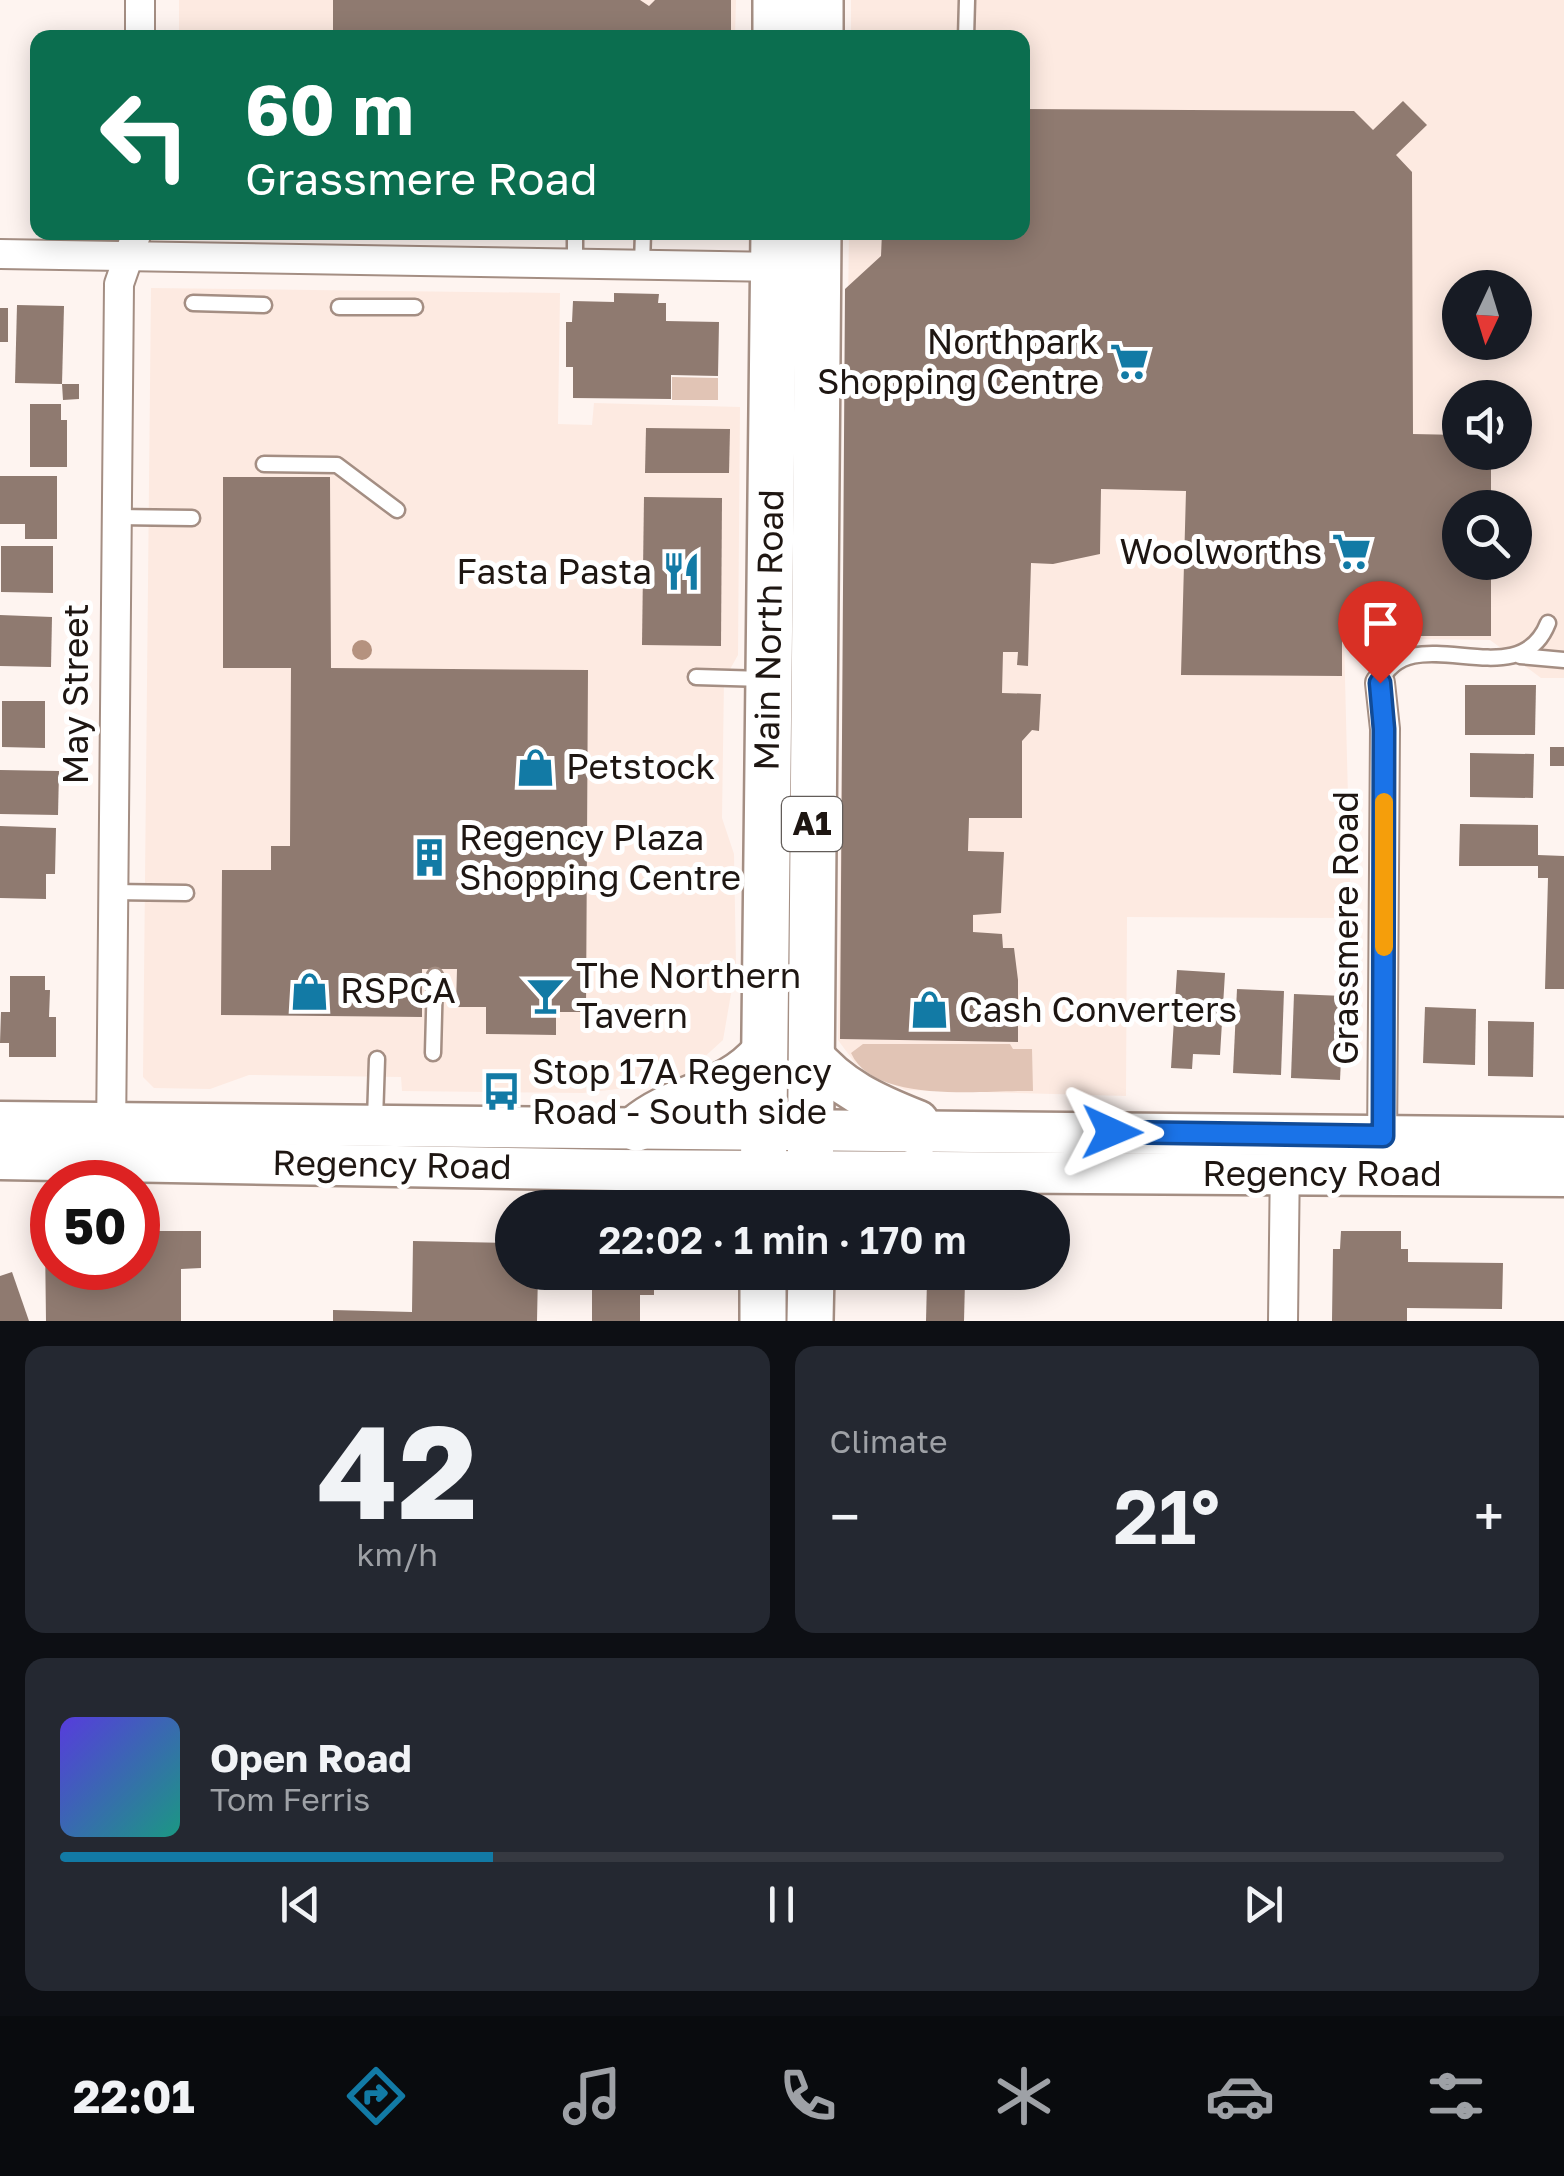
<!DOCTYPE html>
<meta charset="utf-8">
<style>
:root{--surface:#171b24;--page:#242831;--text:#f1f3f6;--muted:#9ea1a6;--line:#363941;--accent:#127aa5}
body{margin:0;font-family:"Golos Text",sans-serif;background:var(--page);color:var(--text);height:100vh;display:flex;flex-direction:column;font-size:38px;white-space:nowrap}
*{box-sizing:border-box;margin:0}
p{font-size:32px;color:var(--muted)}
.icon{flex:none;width:55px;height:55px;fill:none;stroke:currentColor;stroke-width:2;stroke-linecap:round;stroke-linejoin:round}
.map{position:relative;height:1321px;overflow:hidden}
.details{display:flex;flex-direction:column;gap:25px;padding:25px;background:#0d0f14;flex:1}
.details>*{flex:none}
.hud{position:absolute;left:30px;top:30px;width:1000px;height:210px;border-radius:20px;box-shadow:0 5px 25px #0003;background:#0b6e4f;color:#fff;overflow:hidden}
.needle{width:65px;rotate:184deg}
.fabs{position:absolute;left:1442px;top:270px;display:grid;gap:20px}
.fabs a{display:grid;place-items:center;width:90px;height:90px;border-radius:50%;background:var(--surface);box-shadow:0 5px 25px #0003;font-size:50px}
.speed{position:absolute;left:30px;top:1160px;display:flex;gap:20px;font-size:50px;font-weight:700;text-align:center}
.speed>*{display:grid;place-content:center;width:130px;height:130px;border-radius:50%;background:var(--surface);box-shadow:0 5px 25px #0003;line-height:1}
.speed .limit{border:15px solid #d22;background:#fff;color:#111}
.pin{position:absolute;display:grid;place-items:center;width:85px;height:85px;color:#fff;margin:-102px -42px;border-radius:50% 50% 50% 0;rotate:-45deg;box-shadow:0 0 10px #0007}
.pin .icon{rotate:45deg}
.me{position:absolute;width:110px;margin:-55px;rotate:91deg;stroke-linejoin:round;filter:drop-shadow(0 0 8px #0008)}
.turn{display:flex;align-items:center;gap:35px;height:210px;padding:0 50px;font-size:45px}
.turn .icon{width:130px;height:130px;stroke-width:2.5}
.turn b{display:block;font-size:70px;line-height:85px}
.big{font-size:75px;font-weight:600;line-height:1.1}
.details .widget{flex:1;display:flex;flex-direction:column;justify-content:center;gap:15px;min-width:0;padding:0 35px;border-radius:20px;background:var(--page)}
.details .dial{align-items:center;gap:0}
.dial b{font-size:130px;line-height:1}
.song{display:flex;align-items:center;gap:30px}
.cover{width:120px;height:120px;border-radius:15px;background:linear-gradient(135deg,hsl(250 70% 55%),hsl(170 70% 35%))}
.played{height:10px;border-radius:5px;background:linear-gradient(90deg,var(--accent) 30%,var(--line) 30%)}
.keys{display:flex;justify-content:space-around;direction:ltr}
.heat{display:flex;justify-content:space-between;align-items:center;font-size:55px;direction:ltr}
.details .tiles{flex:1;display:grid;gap:25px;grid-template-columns:1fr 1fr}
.widget:last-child{grid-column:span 2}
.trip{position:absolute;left:495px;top:1190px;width:575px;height:100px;border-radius:50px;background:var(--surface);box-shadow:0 5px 25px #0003;font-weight:600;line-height:100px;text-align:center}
.tabs{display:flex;height:160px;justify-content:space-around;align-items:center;background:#090b0e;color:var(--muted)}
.tabs .icon{width:70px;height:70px}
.tabs .on{color:var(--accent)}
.tabs b{font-size:45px;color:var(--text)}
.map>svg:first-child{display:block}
.built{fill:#fdeae1;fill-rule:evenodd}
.green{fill:#e1c4b5}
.building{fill:#8f7a70}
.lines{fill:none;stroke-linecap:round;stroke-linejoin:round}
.service-casing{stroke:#a48e83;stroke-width:19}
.minor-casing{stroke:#a48e83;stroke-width:32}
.secondary-casing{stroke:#a48e83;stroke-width:45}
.trunk-casing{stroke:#a48e83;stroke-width:50}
.service{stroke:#fff;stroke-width:14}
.minor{stroke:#fff;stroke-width:28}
.secondary{stroke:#fff;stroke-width:40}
.trunk{stroke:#fff;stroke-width:45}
.tree{fill:#b5927f}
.route-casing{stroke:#114b97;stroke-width:25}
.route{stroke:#1a73e8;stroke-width:18}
.slow{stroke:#f59e0b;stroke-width:18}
.labels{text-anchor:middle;stroke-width:10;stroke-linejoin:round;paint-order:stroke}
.shield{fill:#fff;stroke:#625c59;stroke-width:2.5}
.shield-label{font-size:32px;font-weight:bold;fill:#1e1612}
.poi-label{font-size:35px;fill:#1e1612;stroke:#fff;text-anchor:start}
.street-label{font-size:35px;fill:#1e1612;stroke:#fff}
</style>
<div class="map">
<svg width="1564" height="1321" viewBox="0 0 1564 1321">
<rect width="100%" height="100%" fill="#fef4f0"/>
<g class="built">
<path d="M179,0H736L735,37L179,38Z"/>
<path d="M851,0H1564V678H1541L1490,640L1344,638L1351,918L1127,917L1126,1096L906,1090L877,1078L855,1063L838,1040L849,233L1022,232V38L851,37ZM1460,288H1515V342H1460ZM1460,398H1515V452H1460ZM1460,508H1515V562H1460Z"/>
<path d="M151,288L560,293L558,424L592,425L594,403L740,407L738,655L724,680L722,818L734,854L736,965L723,1040L677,1082L583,1093L402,1091L401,1077L249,1075L210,1089L154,1088L143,1077Z"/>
</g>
<g class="green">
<path d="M672,377L718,378V400H672Z"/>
<path d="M863,1044H1010L1013,1049H1032L1033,1091C985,1090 874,1105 851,1053Z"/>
</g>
<g class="building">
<path d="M333,0H640L649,6L655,0H731V38H333Z"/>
<path d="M1403,101L1427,125L1396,155L1412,172L1413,434L1460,435V452H1491V508H1460V562H1491V636H1342V676L1181,675L1186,491L1101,489L1100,554L1053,564L1031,563L1028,666L1017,665L1018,652H1003L1002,693L1041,694L1039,731L1032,730L1022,741V818H969L968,851L1004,852L1001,913L973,915V932L1002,934L1003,948H1014L1018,980V1042L840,1039L845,289L881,256L882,232H1022V109L1354,111L1373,130Z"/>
<path d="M614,293L659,294L658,303H666V321L719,322L718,376L671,375V399L573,398V367H566V322H572L573,301L614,302Z"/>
<path d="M17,305L64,306L62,384L15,383Z"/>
<rect x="0" y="308" width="8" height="34"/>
<path d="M62,384H79V399L63,400Z"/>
<path d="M30,404H61V420H67V467H30Z"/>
<path d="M646,428L730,429L729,473H645Z"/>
<path d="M0,476H57V539H25V524H0Z"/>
<path d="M223,477H330L331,668L588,670L586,1012H556V1035L486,1034V1007H456L457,969H422V1017L221,1015L222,870H271V846H290L291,668H223Z"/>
<path d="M644,497L722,498L721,646L642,645Z"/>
<path d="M1,546H53V593L1,592Z"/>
<path d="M0,615L52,617L51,667L0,666Z"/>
<path d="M1465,685H1536L1535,735H1465Z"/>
<path d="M2,701H45V748L2,747Z"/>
<rect x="1550" y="747" width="14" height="19"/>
<path d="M1470,753L1534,754L1533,798L1470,797Z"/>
<path d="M0,770L59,771L58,815L0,814Z"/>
<path d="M1460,824L1538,825V855L1564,856V989H1545L1548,878H1538V866H1459Z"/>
<path d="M0,826L56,828L55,874H46V899L0,898Z"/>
<path d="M1177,970L1225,973L1220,1055L1193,1054L1192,1069L1171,1068Z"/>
<path d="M10,976H45V990H50L49,1017H56V1057H9V1043H0L1,1012H10Z"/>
<path d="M1237,989L1284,991L1281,1075L1233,1073Z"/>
<path d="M1294,994L1344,996L1340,1080L1291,1078Z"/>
<path d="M1425,1007L1476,1009L1475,1065L1423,1063Z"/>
<path d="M1488,1021L1534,1022L1533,1077L1488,1076Z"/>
<path d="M633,1198L704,1200L711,1208H633Z"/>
<path d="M143,1231H201V1268L181,1269V1321H46L45,1240H52V1268H138V1237H143Z"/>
<path d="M1341,1231H1401V1249H1408V1262L1503,1263L1502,1309L1407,1308V1321H1332L1333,1249H1340Z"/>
<path d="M413,1241L512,1243V1272H538L537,1321H333V1310L412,1312Z"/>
<path d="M12,1272L29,1321H0V1276Z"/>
<path d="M592,1272H654V1295H640V1321H592Z"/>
<path d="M927,1280L965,1281L964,1321H926Z"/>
</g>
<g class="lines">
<defs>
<g id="service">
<path d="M966,38L967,0"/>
<path d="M575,263V232"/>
<path d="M642,265L643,232"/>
<path d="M193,303L264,305"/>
<path d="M339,307H415"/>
<path d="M264,464L337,465L397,510"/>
<path d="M116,517L192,518"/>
<path d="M1520,656L1564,660"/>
<path d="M696,677L766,679"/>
<path d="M1380,683C1410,614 1518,700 1548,623"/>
<path d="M112,892L186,893"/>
<path d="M433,1053L435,976"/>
<path d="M375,1120L377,1059"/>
</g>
<g id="minor">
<path d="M140,38V0"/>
<path d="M0,254L773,267"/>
<path d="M1380,683L1385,729L1382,1151"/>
<path d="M111,1138L119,284L137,232"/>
<path d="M1283,1321L1285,1158"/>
</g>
<g id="secondary">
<path d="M810,1052C839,1088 875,1104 918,1121"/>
<path d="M0,1122L1564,1138"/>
<path d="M0,1159L617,1170L1564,1176"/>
</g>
<g id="trunk">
<path d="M776,38V0"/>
<path d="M820,38V0"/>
<path d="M637,1128C678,1094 728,1096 764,1053"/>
<path d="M763,1208L774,232"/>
<path d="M810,1208L818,232"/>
<path d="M842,1208L866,1192L920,1170"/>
<path d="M763,1272V1321"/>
<path d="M810,1321L811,1272"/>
</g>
</defs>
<use href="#service" class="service-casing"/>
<use href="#minor" class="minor-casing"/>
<use href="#secondary" class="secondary-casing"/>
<use href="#trunk" class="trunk-casing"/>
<use href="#service" class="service"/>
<use href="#minor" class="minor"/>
<use href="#secondary" class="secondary"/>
<use href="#trunk" class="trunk"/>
</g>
<circle class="tree" cx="362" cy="650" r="10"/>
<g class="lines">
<defs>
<path id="route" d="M1112,1132L1383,1136L1384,729L1380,683"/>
</defs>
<use href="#route" class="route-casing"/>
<use href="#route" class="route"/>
<path class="slow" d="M1384,947V802"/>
</g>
<defs>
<symbol id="supermarket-bare" viewBox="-9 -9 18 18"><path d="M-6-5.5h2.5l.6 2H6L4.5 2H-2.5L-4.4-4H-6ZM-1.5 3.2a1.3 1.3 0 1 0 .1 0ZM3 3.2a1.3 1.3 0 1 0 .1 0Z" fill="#127aa5" stroke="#fff" stroke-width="2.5" paint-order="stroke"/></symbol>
<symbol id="restaurant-bare" viewBox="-9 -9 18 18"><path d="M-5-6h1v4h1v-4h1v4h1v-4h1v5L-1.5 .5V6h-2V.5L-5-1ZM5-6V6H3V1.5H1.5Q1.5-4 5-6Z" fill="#127aa5" stroke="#fff" stroke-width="2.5" paint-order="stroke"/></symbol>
<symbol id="shop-bare" viewBox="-9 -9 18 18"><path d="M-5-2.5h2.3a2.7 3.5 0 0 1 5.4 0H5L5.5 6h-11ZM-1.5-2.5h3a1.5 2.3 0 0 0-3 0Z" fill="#127aa5" stroke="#fff" stroke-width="2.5" paint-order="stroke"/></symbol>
<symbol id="building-bare" viewBox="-9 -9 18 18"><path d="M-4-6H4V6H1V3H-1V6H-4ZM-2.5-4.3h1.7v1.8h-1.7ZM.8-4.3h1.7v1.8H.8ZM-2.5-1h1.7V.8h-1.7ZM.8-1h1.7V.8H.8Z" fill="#127aa5" stroke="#fff" stroke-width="2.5" paint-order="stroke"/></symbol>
<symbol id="bar-bare" viewBox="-9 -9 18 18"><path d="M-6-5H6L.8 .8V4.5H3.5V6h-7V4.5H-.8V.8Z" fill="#127aa5" stroke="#fff" stroke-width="2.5" paint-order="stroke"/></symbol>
<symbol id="bus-bare" viewBox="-9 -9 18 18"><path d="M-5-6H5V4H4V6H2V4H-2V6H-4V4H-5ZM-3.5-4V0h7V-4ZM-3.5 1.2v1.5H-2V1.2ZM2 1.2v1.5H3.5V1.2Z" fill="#127aa5" stroke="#fff" stroke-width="2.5" paint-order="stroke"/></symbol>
</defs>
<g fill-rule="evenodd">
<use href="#supermarket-bare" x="1102" y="334" width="55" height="55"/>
<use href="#supermarket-bare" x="1324" y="524" width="55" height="55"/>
<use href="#restaurant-bare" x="654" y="544" width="55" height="55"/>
<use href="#shop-bare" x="508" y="740" width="55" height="55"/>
<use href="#building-bare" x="402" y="830" width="55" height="55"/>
<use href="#shop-bare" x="282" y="964" width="55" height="55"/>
<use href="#bar-bare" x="518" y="968" width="55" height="55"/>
<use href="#shop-bare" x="902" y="982" width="55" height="55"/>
<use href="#bus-bare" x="474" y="1064" width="55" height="55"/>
</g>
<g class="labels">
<rect class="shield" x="782" y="797" width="60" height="54" rx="8"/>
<g class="shield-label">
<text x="812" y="835">A1</text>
</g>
<g class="poi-label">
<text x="1099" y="354" text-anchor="end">Northpark<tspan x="1099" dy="40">Shopping Centre</tspan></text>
<text x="1322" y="564" text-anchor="end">Woolworths</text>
<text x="652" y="584" text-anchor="end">Fasta Pasta</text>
<text x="566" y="779">Petstock</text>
<text x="459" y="850">Regency Plaza<tspan x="459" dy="40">Shopping Centre</tspan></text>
<text x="576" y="988">The Northern<tspan x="576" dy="40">Tavern</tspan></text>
<text x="340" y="1003">RSPCA</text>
<text x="959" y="1022">Cash Converters</text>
<text x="532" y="1084">Stop 17A Regency<tspan x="532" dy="40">Road - South side</tspan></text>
</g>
<g class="street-label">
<text transform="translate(769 630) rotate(-89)" y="12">Main North Road</text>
<text transform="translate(76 694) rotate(-90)" y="12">May Street</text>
<text transform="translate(1346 928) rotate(-90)" y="12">Grassmere Road</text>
<text transform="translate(392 1165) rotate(1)" y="12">Regency Road</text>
<text x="1322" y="1186">Regency Road</text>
</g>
</g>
</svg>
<div class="fabs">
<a><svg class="needle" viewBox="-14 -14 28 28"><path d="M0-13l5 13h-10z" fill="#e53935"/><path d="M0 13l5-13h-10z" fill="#9ea1a6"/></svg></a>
<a><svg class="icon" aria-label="sound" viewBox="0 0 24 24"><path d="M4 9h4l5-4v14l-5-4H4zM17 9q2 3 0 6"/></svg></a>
<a><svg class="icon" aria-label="search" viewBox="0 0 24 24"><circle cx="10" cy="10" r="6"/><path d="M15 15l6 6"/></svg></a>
</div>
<div class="speed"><div class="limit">50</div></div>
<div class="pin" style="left:1380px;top:683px;background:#d93025"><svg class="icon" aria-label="arrive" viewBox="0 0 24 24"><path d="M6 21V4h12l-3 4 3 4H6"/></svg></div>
<svg class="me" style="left:1112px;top:1132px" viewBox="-20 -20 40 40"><path d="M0-17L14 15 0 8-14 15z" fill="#1a73e8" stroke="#fff" stroke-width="4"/></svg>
<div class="trip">22:02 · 1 min · 170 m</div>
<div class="hud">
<div class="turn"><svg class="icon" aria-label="left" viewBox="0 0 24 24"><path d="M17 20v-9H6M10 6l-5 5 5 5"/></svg><div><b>60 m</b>Grassmere Road</div></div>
</div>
</div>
<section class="details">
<div class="tiles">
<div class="widget dial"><b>42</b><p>km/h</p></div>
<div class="widget"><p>Climate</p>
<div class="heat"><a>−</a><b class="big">21°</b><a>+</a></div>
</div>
<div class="widget">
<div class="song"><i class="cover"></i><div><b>Open Road</b><p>Tom Ferris</p></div></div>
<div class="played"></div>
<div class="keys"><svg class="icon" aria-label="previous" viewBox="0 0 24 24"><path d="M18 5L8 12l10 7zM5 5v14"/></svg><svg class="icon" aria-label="pause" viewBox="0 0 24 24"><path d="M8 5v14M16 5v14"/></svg><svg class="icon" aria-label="next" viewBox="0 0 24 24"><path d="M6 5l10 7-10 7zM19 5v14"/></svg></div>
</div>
</div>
</section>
<nav class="tabs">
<b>22:01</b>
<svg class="icon on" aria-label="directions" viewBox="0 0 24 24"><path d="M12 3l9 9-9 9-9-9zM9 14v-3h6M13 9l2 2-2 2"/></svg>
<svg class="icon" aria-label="music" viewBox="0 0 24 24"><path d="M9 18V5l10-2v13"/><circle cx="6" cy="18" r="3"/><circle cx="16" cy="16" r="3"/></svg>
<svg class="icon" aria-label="phone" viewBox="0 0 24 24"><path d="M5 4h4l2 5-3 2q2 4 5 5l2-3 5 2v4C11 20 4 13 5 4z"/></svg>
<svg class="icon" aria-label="climate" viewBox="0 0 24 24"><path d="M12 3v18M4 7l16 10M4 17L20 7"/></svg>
<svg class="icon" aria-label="car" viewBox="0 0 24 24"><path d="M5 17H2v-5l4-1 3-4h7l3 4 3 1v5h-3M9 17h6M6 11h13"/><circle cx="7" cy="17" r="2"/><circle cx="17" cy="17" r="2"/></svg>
<svg class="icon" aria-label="filters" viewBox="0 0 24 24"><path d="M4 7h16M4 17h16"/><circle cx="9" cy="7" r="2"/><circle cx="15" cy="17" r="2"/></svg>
</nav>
